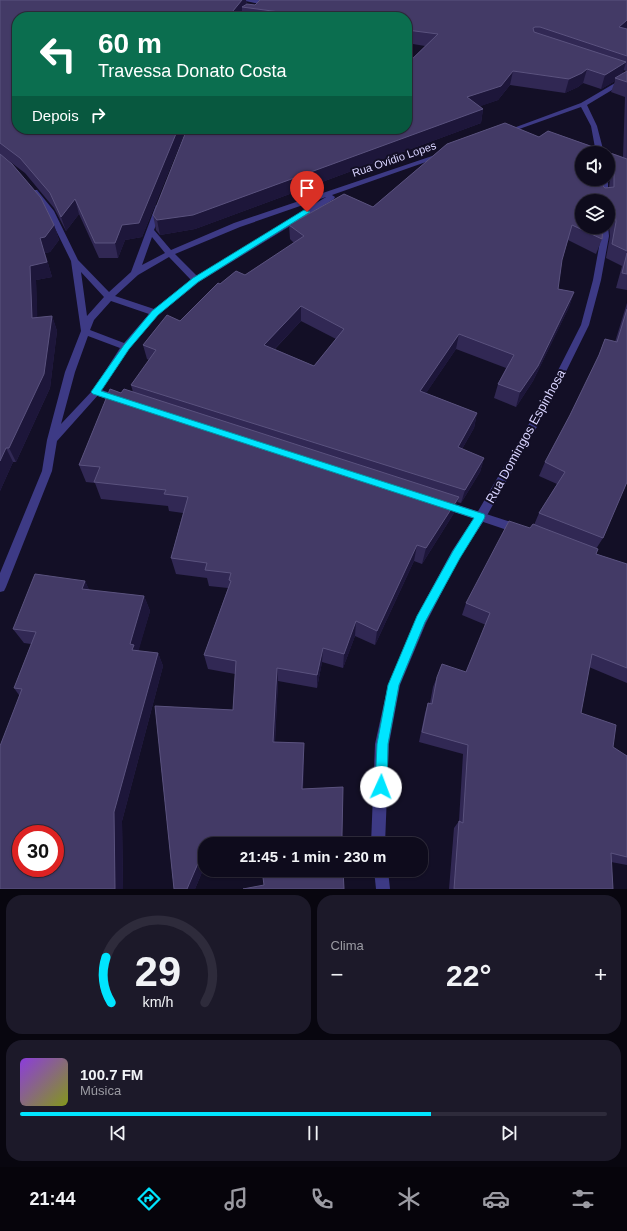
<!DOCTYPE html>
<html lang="pt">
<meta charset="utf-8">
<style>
:root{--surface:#0e0b1c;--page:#1c1929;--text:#f1f3f6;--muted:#9b9ba3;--line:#2e2b3b;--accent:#00e5ff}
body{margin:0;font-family:Arial,sans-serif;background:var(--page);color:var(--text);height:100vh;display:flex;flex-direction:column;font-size:15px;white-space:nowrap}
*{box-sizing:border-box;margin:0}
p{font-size:13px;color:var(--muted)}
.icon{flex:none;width:22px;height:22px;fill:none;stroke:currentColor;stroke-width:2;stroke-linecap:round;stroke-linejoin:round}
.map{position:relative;height:889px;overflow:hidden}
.drawer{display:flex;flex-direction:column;gap:6px;padding:6px;background:#08060f;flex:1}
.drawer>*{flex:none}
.hud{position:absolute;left:12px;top:12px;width:400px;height:122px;border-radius:16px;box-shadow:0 1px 3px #0004,0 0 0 1px var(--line);background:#0b6e4f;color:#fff;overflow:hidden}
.tools{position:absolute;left:575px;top:146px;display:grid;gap:8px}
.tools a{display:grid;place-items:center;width:40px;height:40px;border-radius:50%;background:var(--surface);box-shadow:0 1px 3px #0004,0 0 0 1px var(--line);font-size:20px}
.speed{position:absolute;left:12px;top:825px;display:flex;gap:8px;font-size:20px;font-weight:700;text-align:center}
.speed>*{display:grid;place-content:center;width:52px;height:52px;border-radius:50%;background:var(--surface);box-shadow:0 1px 3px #0004,0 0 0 1px var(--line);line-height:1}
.speed .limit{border:6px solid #d22;background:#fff;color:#111}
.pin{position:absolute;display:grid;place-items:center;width:34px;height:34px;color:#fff;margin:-41px -17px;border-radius:50% 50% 50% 0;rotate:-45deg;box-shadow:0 0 4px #0007}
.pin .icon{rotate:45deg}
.me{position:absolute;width:44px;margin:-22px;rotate:2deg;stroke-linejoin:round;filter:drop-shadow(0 0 3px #0008)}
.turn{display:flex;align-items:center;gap:14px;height:84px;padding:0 20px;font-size:18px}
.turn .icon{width:52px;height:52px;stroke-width:2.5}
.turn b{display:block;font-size:28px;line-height:34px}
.then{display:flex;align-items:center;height:38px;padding:0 20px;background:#0003;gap:8px;font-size:15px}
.big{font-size:30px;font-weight:800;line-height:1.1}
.drawer .card{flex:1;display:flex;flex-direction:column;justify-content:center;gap:6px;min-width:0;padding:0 14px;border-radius:16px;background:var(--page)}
.drawer .dial{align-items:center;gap:0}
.dial svg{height:104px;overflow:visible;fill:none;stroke:var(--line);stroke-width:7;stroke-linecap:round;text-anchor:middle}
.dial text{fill:var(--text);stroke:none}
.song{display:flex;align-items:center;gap:12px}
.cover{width:48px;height:48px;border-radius:6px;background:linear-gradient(135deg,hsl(270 70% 55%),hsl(70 70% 35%))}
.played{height:4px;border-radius:2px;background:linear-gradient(90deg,var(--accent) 70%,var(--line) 70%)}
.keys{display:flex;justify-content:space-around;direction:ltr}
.heat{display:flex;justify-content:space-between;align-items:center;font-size:22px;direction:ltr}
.drawer .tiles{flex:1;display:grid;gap:6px;grid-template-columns:1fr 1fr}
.card:last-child{grid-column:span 2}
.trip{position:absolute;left:198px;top:837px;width:230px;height:40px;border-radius:16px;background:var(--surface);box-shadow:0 1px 3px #0004,0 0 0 1px var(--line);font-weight:800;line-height:40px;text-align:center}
.dock{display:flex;height:64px;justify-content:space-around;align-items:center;background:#06040b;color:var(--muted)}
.dock .icon{width:28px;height:28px}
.dock .current{color:var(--accent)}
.dock b{font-size:18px;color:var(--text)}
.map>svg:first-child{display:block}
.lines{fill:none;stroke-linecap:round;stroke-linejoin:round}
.service{fill:#3d3a85;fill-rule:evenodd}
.minor{fill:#3d3a85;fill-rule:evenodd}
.wall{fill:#312854;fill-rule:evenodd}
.shaded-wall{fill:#1d163a}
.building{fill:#433a66;stroke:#5a527e;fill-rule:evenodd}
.route{fill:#00e5ff;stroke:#0095a6}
.labels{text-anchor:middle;stroke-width:4;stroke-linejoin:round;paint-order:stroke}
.far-street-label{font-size:11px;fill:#d9d4ff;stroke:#130f26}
.street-label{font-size:13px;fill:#d9d4ff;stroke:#130f26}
</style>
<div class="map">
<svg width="627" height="889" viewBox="0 0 627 889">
<rect width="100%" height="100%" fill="#130f26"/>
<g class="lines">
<g class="service">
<path d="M96,388L122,397L124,400L119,404L93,394L91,392L93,390Z"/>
<path d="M443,500L523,526L524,529L523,532L519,534L439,507L438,504L439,501Z"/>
</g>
<g class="minor">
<path d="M241,0H272L265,5Z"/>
<path d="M627,76V81L587,105L597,126L604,153H596L591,126L581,107L505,134L500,133L581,103Z"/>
<path d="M441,153L445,155L443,156L332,195L335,197L334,199L199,282L158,315L129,349L99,394L57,441L52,471L6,587L4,591L0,592V573L42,471L47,440L65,372L81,331L71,261L47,212L31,194V190H37L54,211L78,260L109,292L131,272L156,205H159L163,207L154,230L171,250L234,223ZM326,197L197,276L175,254L240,227ZM152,237L165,253L142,265ZM169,257L191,280L154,309L115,296L138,275ZM81,272L104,297L87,316ZM111,301L149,314L124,343L90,330L94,320ZM88,336L120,348L93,390L61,424L75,372Z"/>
<rect x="600" y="179" width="8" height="22"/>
<path d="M608,226L609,236L601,280L589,325L551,402L485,519L460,557L426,623L400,685L389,744L385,844H371L375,744L388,685L417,616L452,551L477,513L544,398L581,325L593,280L601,236V227H608Z"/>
<path d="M374,870H388L390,889H376Z"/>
</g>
</g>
<g class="wall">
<path d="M0,0H246L247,4L255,5L260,0H627V71L623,70L622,74L627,71V290L616,288L622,266L606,258L610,236L609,226L608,225V201H582V227H603L602,239L596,254L568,240L562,260L558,289L574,292L569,307L533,381L516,407L494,398L498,384L506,368L456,349L426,393L477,413L474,428L462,449L484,458L480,472L461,503L457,502L454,513L422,564L414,561L375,645L355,636L343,668L322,662L317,688L278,681L275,742L304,743V754L303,789L343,787L342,834V844H205V865L195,889H174L155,706L233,710L235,674L208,669L204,655L228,588L209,586L207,578L176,574L171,558L183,513L169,511L168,506L101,499L95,483L86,482L79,465L110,389L121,393L124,389L133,392L131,385L149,360L147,359L143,345L167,315L180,321L218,283L220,284L236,271L245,275L294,243L290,239L289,225L344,194L373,207L447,144L505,123L539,137L548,131L623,157L625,97L611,92L615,81L601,89L583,83L578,87L565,93L510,85L498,100L480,106L483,109L481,123L195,229L160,235L156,230L153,215L187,129H407V64L425,46L407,43V17H243L242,14L240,17H17V129H186L142,237L125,240L118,258H99L79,214L66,231L54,208L25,173L1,155L12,164L41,198L54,225L59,240L50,252L45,253L52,277L36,280L37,318L52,316L57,331L50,388L16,462H13L0,491ZM582,153H608V178L610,179L609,188H605L603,186V179H582ZM301,321L336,339L314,366L275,349Z"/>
<path d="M627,303V482L603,538L596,549V554L627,564V683L589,667L581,713L613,747L627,756V865L611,862L613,889H449L454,828L459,821L463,754L419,742L425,713L428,703H430L433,687L437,677L466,672L486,625L462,615L466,603L530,528L534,525L539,513L557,484L539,476L545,462L570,415L596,362L605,339L615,342Z"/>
<path d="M85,581L89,590L144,596L150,611L138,651L158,653L163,666L122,821L123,889H0L19,695L14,688L31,644L24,643L13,629Z"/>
</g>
<g class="shaded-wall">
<path d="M242,0H246L247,7H242V14L240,17H228Z"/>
<path d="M627,20V30L619,27Z"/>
<path d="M626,62L622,76L615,78V81L601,89L605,75Z"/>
<path d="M587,69L583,83L578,87L565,93L569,79Z"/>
<path d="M513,71L510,85L498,100L464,112L467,97Z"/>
<path d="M483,109L481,123L195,229L160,235L157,220Z"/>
<path d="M178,129H186L142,237L125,240L118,258L115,243L122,225Z"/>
<path d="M75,199L79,214L66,231L61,217Z"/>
<path d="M613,210L608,224V211Z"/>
<path d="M54,225L59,240L50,252L45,253L52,277L36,280L38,333L32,318L30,266L40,238Z"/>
<path d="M574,292L569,307L533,381L516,407L520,392Z"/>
<path d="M301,306V321L265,359L264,345Z"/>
<path d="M52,316L57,331L50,388L16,462L9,448Z"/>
<path d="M459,334L456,349L418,405L420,391Z"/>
<path d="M477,413L474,428L455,461L458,447Z"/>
<path d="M6,448L13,462L0,491V461Z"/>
<path d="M484,458L480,472L461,503L465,490Z"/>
<path d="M459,497L454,513L422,564L426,548Z"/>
<path d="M417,545L414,561L375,645L377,631Z"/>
<path d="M85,581L92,596L82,589Z"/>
<path d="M144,596L150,611L138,653V664L130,644Z"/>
<path d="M356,621L355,636L343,668L344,654Z"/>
<path d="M323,648L322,662L317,688V675Z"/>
<path d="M158,653L163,666L122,821L123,889H115L114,812Z"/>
<path d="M277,668L278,681L274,753L273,742Z"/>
<path d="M304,743V754L303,798L302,789Z"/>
<path d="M208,840L210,844H206Z"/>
<path d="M205,847V865L195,889H187Z"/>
</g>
<g class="building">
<path d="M0,0H242L228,17H17V129H178L139,223L122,225L115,243H95L75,199L61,217L50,193L20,158L0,143Z"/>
<path d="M260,0H627V20L619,27L627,29V56L540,27H535L533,28L534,32L626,62L605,75L587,69L582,73L569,79L513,71L501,86L467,97L483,109L193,215L157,220L153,215L187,129H407V64L438,34L407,30V17H317L242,7L247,4L255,5Z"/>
<path d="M627,71V82L615,78Z"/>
<path d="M505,123L539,137L548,131L627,159V251L612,244L616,222L615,211L613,210L608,211V201H582V227H603L602,239L572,225L562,260L558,289L574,292L538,366L520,392L498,384L514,355L459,334L420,391L477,413L458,447L484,458L465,490L131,385L156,350L143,345L167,315L180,321L218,283L220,284L236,271L245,275L304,236L289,225L344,194L373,207L447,144ZM582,153H608V163H613L614,164V187L605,188L603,186V179H582ZM301,306L344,329L314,366L264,345Z"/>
<path d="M0,154L12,164L41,198L54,225L45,237L40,238L47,262L30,266L32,318L52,316L44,374L9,448H6L0,461Z"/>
<path d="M627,253V274L622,273Z"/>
<path d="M627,309V482L603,538L539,513L565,472L545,462L570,415L599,355L605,339L617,342Z"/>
<path d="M110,389L121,393L124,389L459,497L426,548L417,545L377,631L356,621L344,654L323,648L317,675L277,668L273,742L304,743L302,789L343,787L342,834V844H258V838L208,840L206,844H205V847L187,889H174L155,706L233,710L236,661L204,655L231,581L229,580L231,573L205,570L207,563L171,558L188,497L164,494L166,490L94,482L100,467L79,465Z"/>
<path d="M509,521L530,528L533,524L543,528L598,549L596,554L627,564V668L592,654L581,713L616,725L613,747L627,756V857L611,853L613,889H454L459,821L463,823L468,745L422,732L428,703L432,704L437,677L442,664L466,672L490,613L466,603Z"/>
<path d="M35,574L85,581L82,589L144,596L130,644L134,645L132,650L158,653L114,812L115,889H0V746L22,689L14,688L36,632L13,629ZM21,834H55V868H21Z"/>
<path d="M262,870H343L344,889H243L264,885Z"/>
</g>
<path class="route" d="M304,210L310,212L198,282L158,315L129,349L101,391L484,514L485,516L484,519L460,558L425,622L399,685L388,744L387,787L385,791L381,793L376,791L375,787L377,744L388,685L417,616L453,551L474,518L93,394L91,392L124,345L152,311L193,278Z"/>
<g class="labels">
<g class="far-street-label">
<text transform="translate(394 159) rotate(-19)" y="4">Rua Ovídio Lopes</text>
</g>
<g class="street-label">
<text transform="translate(525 436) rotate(-61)" y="5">Rua Domingos Espinhosa</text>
</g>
</g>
</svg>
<div class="tools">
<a><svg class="icon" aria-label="sound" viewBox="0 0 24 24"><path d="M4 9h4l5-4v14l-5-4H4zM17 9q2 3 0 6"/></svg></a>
<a><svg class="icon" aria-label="layers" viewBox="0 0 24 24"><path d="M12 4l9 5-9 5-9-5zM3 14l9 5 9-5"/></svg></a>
</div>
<div class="speed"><div class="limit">30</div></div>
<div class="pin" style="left:307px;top:212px;background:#d93025"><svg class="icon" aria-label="arrive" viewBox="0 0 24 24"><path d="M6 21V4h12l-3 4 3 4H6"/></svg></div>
<svg class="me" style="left:381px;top:787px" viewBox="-20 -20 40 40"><circle r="19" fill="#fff"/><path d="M0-13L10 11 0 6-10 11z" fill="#00e5ff"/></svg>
<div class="trip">21:45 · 1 min · 230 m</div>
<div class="hud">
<div class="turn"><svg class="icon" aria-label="left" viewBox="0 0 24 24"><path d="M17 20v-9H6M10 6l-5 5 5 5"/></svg><div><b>60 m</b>Travessa Donato Costa</div></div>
<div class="then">Depois<svg class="icon" aria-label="right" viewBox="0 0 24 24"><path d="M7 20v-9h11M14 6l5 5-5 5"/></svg></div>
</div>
</div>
<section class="drawer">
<div class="tiles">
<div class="card dial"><svg viewBox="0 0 100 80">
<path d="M14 69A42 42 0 1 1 86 69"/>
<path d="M14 69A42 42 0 0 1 10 34" stroke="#00e5ff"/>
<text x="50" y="56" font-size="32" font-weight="700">29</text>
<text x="50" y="72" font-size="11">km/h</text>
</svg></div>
<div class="card"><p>Clima</p>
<div class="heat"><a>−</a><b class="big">22°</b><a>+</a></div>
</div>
<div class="card">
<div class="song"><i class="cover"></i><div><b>100.7 FM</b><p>Música</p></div></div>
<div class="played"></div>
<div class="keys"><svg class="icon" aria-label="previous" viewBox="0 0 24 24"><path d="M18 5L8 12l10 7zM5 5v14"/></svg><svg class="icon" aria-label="pause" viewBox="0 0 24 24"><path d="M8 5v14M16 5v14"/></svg><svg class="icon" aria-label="next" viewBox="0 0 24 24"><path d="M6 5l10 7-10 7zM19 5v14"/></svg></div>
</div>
</div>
</section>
<nav class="dock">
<b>21:44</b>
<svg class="icon current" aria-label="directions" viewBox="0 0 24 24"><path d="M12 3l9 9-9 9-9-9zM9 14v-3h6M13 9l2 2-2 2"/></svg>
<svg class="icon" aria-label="music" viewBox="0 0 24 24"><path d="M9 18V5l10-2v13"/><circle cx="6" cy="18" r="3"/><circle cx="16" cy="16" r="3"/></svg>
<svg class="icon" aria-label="phone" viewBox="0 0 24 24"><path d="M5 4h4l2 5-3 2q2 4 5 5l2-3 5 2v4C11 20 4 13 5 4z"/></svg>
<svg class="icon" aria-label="climate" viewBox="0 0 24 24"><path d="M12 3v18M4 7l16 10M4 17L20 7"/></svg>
<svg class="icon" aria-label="car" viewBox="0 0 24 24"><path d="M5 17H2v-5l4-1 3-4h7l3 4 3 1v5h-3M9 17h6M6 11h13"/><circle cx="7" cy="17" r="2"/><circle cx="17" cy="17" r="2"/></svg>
<svg class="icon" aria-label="filters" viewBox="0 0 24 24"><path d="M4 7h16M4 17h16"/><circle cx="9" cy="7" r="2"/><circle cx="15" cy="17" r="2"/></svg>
</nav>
